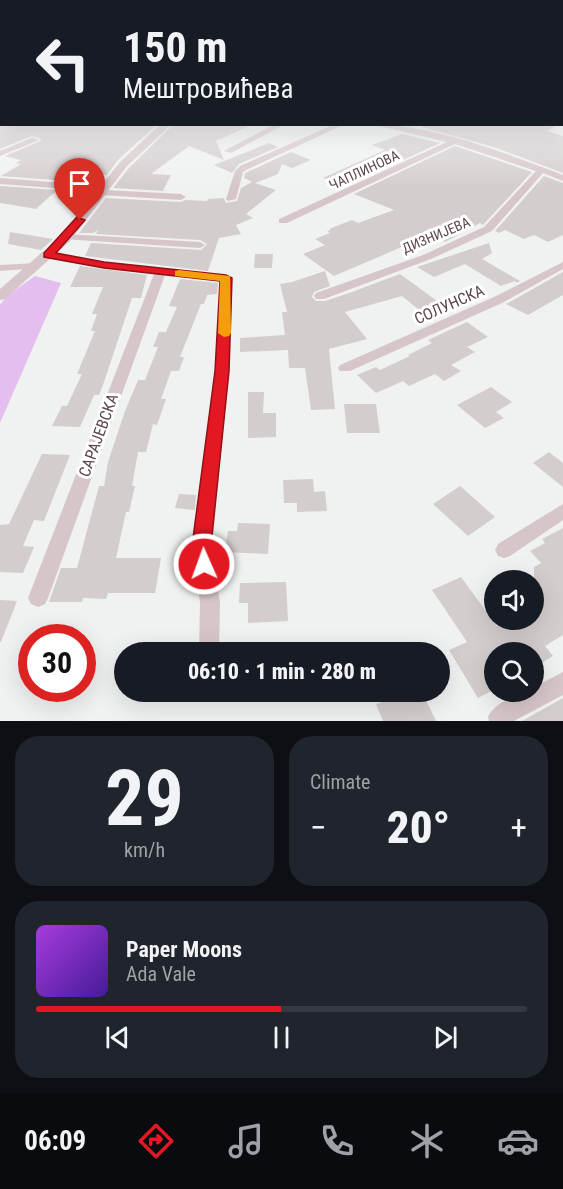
<!DOCTYPE html>
<meta charset="utf-8">
<style>
:root{--surface:#171b24;--page:#20242c;--text:#f1f3f6;--muted:#9ea1a6;--line:#363941;--accent:#e31823}
body{margin:0;font-family:"Roboto Condensed",sans-serif;background:var(--page);color:var(--text);height:100vh;display:flex;flex-direction:column;font-size:22px;white-space:nowrap}
*{box-sizing:border-box;margin:0}
p{font-size:20px;color:var(--muted)}
.icon{flex:none;width:33px;height:33px;fill:none;stroke:currentColor;stroke-width:2;stroke-linecap:round;stroke-linejoin:round}
.map{position:relative;height:721px;overflow:hidden}
.drawer{display:flex;flex-direction:column;gap:15px;padding:15px;background:#0d0f14;flex:1}
.drawer>*{flex:none}
.banner{position:absolute;left:0px;top:0px;width:564px;height:126px;box-shadow:0 6px 24px #0002;background:#171b24;color:var(--text);overflow:hidden}
.fabs{position:absolute;left:484px;top:570px;display:grid;gap:12px}
.fabs a{display:grid;place-items:center;width:60px;height:60px;border-radius:50%;background:var(--surface);box-shadow:0 6px 24px #0002;font-size:30px}
.speed{position:absolute;left:18px;top:624px;display:flex;gap:12px;font-size:30px;font-weight:700;text-align:center}
.speed>*{display:grid;place-content:center;width:78px;height:78px;border-radius:50%;background:var(--surface);box-shadow:0 6px 24px #0002;line-height:1}
.speed .limit{border:9px solid #d22;background:#fff;color:#111}
.pin{position:absolute;display:grid;place-items:center;width:51px;height:51px;color:#fff;margin:-62px -26px;border-radius:50% 50% 50% 0;rotate:-45deg;box-shadow:0 0 6px #0007}
.pin .icon{rotate:45deg}
.me{position:absolute;width:66px;margin:-33px;rotate:358deg;stroke-linejoin:round;filter:drop-shadow(0 0 4px #0008)}
.turn{display:flex;align-items:center;gap:21px;height:126px;padding:0 24px;font-size:27px}
.turn .icon{width:78px;height:78px;stroke-width:2.5}
.turn b{display:block;font-size:42px;line-height:51px}
.big{font-size:45px;font-weight:800;line-height:1.1}
.drawer .card{flex:1;display:flex;flex-direction:column;justify-content:center;gap:9px;min-width:0;padding:0 21px;border-radius:24px;background:var(--page)}
.drawer .dial{align-items:center;gap:0}
.dial b{font-size:78px;line-height:1}
.song{display:flex;align-items:center;gap:18px}
.cover{width:72px;height:72px;border-radius:9px;background:linear-gradient(135deg,hsl(280 70% 55%),hsl(260 70% 35%))}
.played{height:6px;border-radius:3px;background:linear-gradient(90deg,var(--accent) 50%,var(--line) 50%)}
.keys{display:flex;justify-content:space-around;direction:ltr}
.heat{display:flex;justify-content:space-between;align-items:center;font-size:33px;direction:ltr}
.drawer .tiles{flex:1;display:grid;gap:15px;grid-template-columns:1fr 1fr}
.card:last-child{grid-column:span 2}
.trip{position:absolute;left:114px;top:642px;width:336px;height:60px;border-radius:30px;background:var(--surface);box-shadow:0 6px 24px #0002;font-weight:800;line-height:60px;text-align:center}
.tab-bar{display:flex;height:96px;justify-content:space-around;align-items:center;background:#090b0e;color:var(--muted)}
.tab-bar .icon{width:42px;height:42px}
.tab-bar .current{color:var(--accent)}
.tab-bar b{font-size:27px;color:var(--text)}
.map>svg:first-child{display:block}
.green{fill:#e4beef}
.building{fill:#d4cdce}
.lines{fill:none;stroke-linecap:round;stroke-linejoin:round}
.minor{fill:#d7c6c9;fill-rule:evenodd}
.tertiary{fill:#d7c6c9;fill-rule:evenodd}
.secondary{fill:#d8c2c4;fill-rule:evenodd}
.route{fill:#e31823;stroke:#941017;stroke-width:1.5}
.slow{fill:#f59e0b}
.labels{text-anchor:middle;stroke-width:6;stroke-linejoin:round;paint-order:stroke}
.far-street-label{font-size:14px;fill:#5d474b;stroke:#fff}
.street-label{font-size:16px;fill:#5d474b;stroke:#fff}
</style>
<div class="map">
<svg width="563" height="721" viewBox="0 0 563 721">
<rect width="100%" height="100%" fill="#f0f2f1"/>
<path class="green" d="M35,276L61,283L0,423V305L7,296Z"/>
<g class="building">
<path d="M0,124H157L118,160L107,175L79,171L68,181L1,176L21,164L16,163L21,160L5,156L41,141L40,138L31,136L0,149Z"/>
<path d="M174,124H253L216,141L224,160L189,146L151,174L171,175L163,190L165,191L113,188L129,168Z"/>
<path d="M428,124H559L547,131L563,136V173L494,147L421,127Z"/>
<path d="M402,134L440,143L341,188L328,183L331,181L323,178L385,150L372,145Z"/>
<path d="M269,143L278,147L239,164L232,173L214,165Z"/>
<path d="M455,146L532,172L483,225L480,223L445,242L430,235L334,276L303,254L325,245L315,239L330,233L327,231L331,230L329,229L352,220L358,223L394,210L354,194Z"/>
<path d="M291,152L311,160L292,168L282,164L278,174L255,183L276,190L246,214L253,218L236,225L241,234L219,238L208,271L85,256L91,243L201,250L207,244L200,240L96,234L98,230L93,233H79L106,198L181,202L185,200L207,201L208,199L224,198L226,203L237,201L241,188L252,182L244,178L245,173Z"/>
<path d="M544,176L563,183V235L548,242L534,235L524,239L505,230L499,233L495,231Z"/>
<path d="M0,186L57,190L36,209L0,203Z"/>
<path d="M10,232L53,239L41,250L8,244Z"/>
<path d="M489,243L492,253L482,259L520,281L516,283L515,281L501,286L465,264L434,277L417,267Z"/>
<path d="M255,254H273L272,268H254Z"/>
<path d="M80,266L147,275L141,298H132L104,382L99,395H94L80,427L52,426L62,406H67L82,374H77L95,331H91L97,314H92L103,287H70Z"/>
<path d="M325,271L330,286L314,292L312,297L316,301H325L352,292L400,274L444,306L424,314L402,296L345,312L367,339L329,349L335,409L311,410L305,368H289L288,350L240,352V338L285,335L282,312H287L280,284L292,282Z"/>
<path d="M563,272V295L528,315L506,304Z"/>
<path d="M180,279L218,283L217,294L207,295L204,304H201L180,357H184L179,371H171L161,399H166L157,425L153,424L146,452H138L132,486H135L129,512H126L116,558H161L155,593H108L106,599L83,598L82,602H49L61,568H77L99,486H104L108,462L125,411L138,380H145L158,347H153L159,332H166L177,307L169,306Z"/>
<path d="M467,322L488,337L467,347L475,352L451,365L461,371L444,381L435,374L409,386L403,381L376,393L357,375L376,367L380,370L410,356L408,355L432,343L428,340Z"/>
<path d="M491,387L512,402L496,412L504,418L485,428L457,405Z"/>
<path d="M248,392H264L263,413H276V437L248,438Z"/>
<path d="M344,404H376L380,433H347Z"/>
<path d="M549,452L563,463V487L533,463Z"/>
<path d="M42,454L70,455L44,521L34,520L23,546L34,547L23,573L0,572V525L9,524Z"/>
<path d="M313,479L314,492L325,491L327,511L297,512V503H284L283,480Z"/>
<path d="M460,486L495,517L468,536L433,504Z"/>
<path d="M179,494L196,495L195,510L175,508Z"/>
<path d="M238,523L270,524L268,554L225,552L228,531H237Z"/>
<path d="M563,528V635L545,646L553,656L534,668V652H495V689L478,698L449,650L467,642L432,590L461,577L497,626L507,620H534V567L541,563L530,551L545,543L542,539Z"/>
<path d="M286,582L288,621L248,623V603H239L240,583Z"/>
<path d="M0,600L17,601L1,642H0Z"/>
<path d="M413,692H422L436,721H383L376,704Z"/>
<path d="M563,698V721H522Z"/>
</g>
<g class="lines">
<g class="minor">
<rect x="0" y="88" width="2" height="4"/>
<path d="M275,124H285L231,153L224,151Z"/>
<path d="M335,124H345L246,170L243,172L236,199L228,201L226,199L235,171L240,166Z"/>
<path d="M371,124C431,124 506,153 563,175V181L543,173L492,231L431,259L324,299H316L314,296L316,293L423,255L484,227L536,171L455,144L287,223H279V219L447,142Z"/>
<path d="M32,138L39,140L0,156V151Z"/>
<path d="M0,178L102,186L106,190L181,194L186,197L181,200L100,195L96,191L0,184Z"/>
<path d="M66,234L200,242L205,245L200,248L62,239L61,237Z"/>
<path d="M48,252L104,262L226,275L232,278L229,371L210,546L220,602L219,652H199L200,602L192,546L215,371L220,281L165,275L48,598L45,604L38,607L31,604L28,598L154,274L104,268L44,257V253Z"/>
<path d="M563,262V269L502,303L350,371H340L338,368L340,365L494,297Z"/>
<path d="M36,263L40,264V268L0,271V265Z"/>
<path d="M563,504V520L510,556L504,558L498,556L495,550L498,544Z"/>
<path d="M563,672V695L514,721H489L488,717C494,703 519,692 534,692V687Z"/>
</g>
<path class="tertiary" d="M161,124H172L127,166L70,241L5,299L0,300V289L62,235L120,162Z"/>
<rect class="secondary" x="562" y="114" width="1" height="6"/>
</g>
<linearGradient id="sky" x2="0" y2="1"><stop stop-color="#aaa4d3"/><stop offset="0.47" stop-color="#f8f9f9"/><stop offset="1" stop-color="#f8f9f9" stop-opacity="0"/></linearGradient>
<rect width="563" height="187" fill="url(#sky)"/>
<path class="route" d="M77,217L85,220L56,253L104,262L226,275L232,278L229,371L211,546L213,564L210,569L204,572L197,569L192,546L215,371L220,281L104,268L44,257V253Z"/>
<path class="slow" d="M179,270L230,276L231,333L229,336L224,337L218,333L220,281L175,276V271Z"/>
<g class="labels">
<g class="far-street-label">
<text transform="translate(364 170) rotate(-25)" y="5">ЧАПЛИНОВА</text>
<text transform="translate(436 235) rotate(-23)" y="5">ДИЗНИЈЕВА</text>
</g>
<g class="street-label">
<text transform="translate(449 304) rotate(-24)" y="6">СОЛУНСКА</text>
<text transform="translate(98 435) rotate(-70)" y="6">САРАЈЕВСКА</text>
</g>
</g>
</svg>
<div class="fabs">
<a><svg class="icon" aria-label="sound" viewBox="0 0 24 24"><path d="M4 9h4l5-4v14l-5-4H4zM17 9q2 3 0 6"/></svg></a>
<a><svg class="icon" aria-label="search" viewBox="0 0 24 24"><circle cx="10" cy="10" r="6"/><path d="M15 15l6 6"/></svg></a>
</div>
<div class="speed"><div class="limit">30</div></div>
<div class="pin" style="left:80px;top:220px;background:#d93025"><svg class="icon" aria-label="arrive" viewBox="0 0 24 24"><path d="M6 21V4h12l-3 4 3 4H6"/></svg></div>
<svg class="me" style="left:204px;top:564px" viewBox="-20 -20 40 40"><circle r="17" fill="#e31823" stroke="#fff" stroke-width="3"/><path d="M0-11L8 9 0 5-8 9z" fill="#fff"/></svg>
<div class="trip">06:10 · 1 min · 280 m</div>
<div class="banner">
<div class="turn"><svg class="icon" aria-label="left" viewBox="0 0 24 24"><path d="M17 20v-9H6M10 6l-5 5 5 5"/></svg><div><b>150 m</b>Мештровићева</div></div>
</div>
</div>
<section class="drawer">
<div class="tiles">
<div class="card dial"><b>29</b><p>km/h</p></div>
<div class="card"><p>Climate</p>
<div class="heat"><a>−</a><b class="big">20°</b><a>+</a></div>
</div>
<div class="card">
<div class="song"><i class="cover"></i><div><b>Paper Moons</b><p>Ada Vale</p></div></div>
<div class="played"></div>
<div class="keys"><svg class="icon" aria-label="previous" viewBox="0 0 24 24"><path d="M18 5L8 12l10 7zM5 5v14"/></svg><svg class="icon" aria-label="pause" viewBox="0 0 24 24"><path d="M8 5v14M16 5v14"/></svg><svg class="icon" aria-label="next" viewBox="0 0 24 24"><path d="M6 5l10 7-10 7zM19 5v14"/></svg></div>
</div>
</div>
</section>
<nav class="tab-bar">
<b>06:09</b>
<svg class="icon current" aria-label="directions" viewBox="0 0 24 24"><path d="M12 3l9 9-9 9-9-9zM9 14v-3h6M13 9l2 2-2 2"/></svg>
<svg class="icon" aria-label="music" viewBox="0 0 24 24"><path d="M9 18V5l10-2v13"/><circle cx="6" cy="18" r="3"/><circle cx="16" cy="16" r="3"/></svg>
<svg class="icon" aria-label="phone" viewBox="0 0 24 24"><path d="M5 4h4l2 5-3 2q2 4 5 5l2-3 5 2v4C11 20 4 13 5 4z"/></svg>
<svg class="icon" aria-label="climate" viewBox="0 0 24 24"><path d="M12 3v18M4 7l16 10M4 17L20 7"/></svg>
<svg class="icon" aria-label="car" viewBox="0 0 24 24"><path d="M5 17H2v-5l4-1 3-4h7l3 4 3 1v5h-3M9 17h6M6 11h13"/><circle cx="7" cy="17" r="2"/><circle cx="17" cy="17" r="2"/></svg>
</nav>
